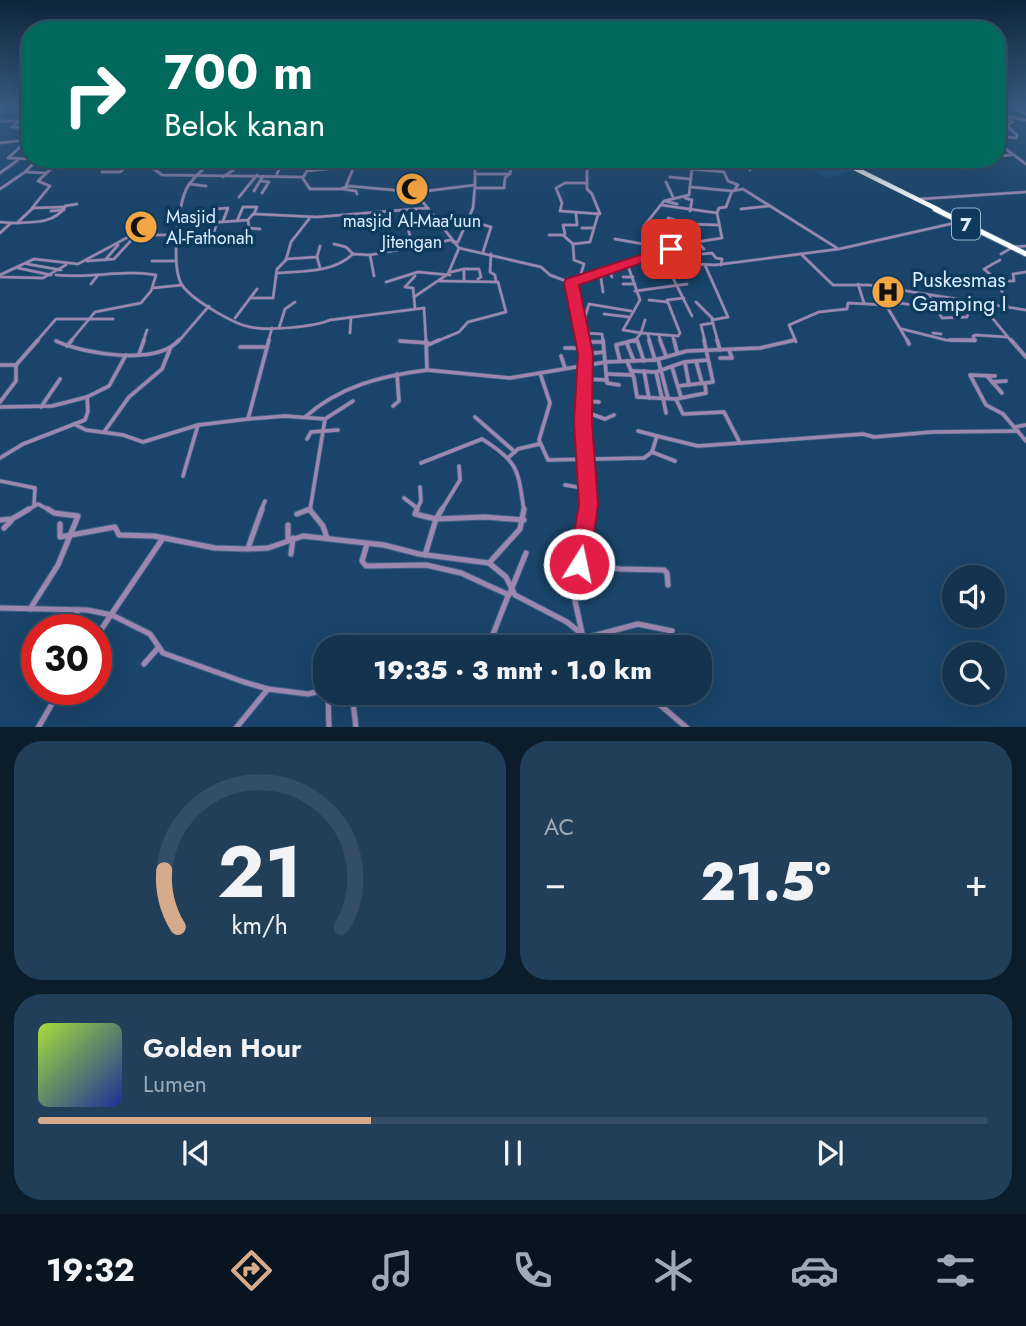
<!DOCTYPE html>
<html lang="id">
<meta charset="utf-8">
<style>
:root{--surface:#14334f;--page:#213f59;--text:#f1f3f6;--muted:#9daab7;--line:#334e66;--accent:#d6ab8b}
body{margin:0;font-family:Jost,sans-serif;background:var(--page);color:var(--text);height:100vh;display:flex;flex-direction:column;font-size:26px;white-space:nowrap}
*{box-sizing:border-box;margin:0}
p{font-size:23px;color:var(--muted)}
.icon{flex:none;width:38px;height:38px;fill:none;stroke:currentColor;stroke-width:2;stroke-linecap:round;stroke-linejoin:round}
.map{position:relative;height:727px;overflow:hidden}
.side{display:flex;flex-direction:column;gap:14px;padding:14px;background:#0b1c2b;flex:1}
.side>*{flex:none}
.guide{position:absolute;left:21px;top:21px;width:985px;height:147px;border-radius:28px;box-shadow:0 7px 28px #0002,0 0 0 2px var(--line);background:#00695c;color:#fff;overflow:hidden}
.buttons{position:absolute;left:942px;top:565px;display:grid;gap:14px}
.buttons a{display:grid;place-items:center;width:63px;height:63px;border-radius:50%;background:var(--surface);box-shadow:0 7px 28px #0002,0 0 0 2px var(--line);font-size:35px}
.speed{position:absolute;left:21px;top:614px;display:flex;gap:14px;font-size:35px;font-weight:700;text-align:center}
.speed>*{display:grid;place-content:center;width:91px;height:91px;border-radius:50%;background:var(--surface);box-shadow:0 7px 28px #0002,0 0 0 2px var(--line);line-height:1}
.speed .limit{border:10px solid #d22;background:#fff;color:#111}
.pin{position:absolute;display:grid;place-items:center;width:60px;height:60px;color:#fff;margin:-30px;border-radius:14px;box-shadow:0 4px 10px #0006}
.me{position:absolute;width:77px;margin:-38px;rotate:10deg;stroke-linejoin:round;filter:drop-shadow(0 0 5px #0008)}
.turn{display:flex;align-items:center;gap:24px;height:147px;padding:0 28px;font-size:32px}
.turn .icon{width:91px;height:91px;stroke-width:2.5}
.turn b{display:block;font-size:49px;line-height:60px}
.big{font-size:52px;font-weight:800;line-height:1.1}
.side .tile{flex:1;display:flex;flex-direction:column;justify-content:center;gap:10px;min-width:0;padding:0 24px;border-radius:28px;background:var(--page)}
.side .dial{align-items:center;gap:0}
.dial svg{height:182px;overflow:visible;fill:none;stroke:var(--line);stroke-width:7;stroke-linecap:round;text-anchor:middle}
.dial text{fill:var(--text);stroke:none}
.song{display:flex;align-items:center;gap:21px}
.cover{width:84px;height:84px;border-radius:10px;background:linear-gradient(135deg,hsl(80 70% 55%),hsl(230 70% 35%))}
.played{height:7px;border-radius:4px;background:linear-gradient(90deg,var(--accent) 35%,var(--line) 35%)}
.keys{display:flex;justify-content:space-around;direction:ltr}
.heat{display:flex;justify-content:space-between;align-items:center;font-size:38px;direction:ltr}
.side .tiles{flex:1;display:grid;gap:14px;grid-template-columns:1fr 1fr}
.tile:last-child{grid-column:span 2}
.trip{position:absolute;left:313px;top:635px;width:399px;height:70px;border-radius:28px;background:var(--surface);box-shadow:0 7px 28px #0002,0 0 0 2px var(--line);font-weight:800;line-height:70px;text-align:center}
.menu{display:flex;height:112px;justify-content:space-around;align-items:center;background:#081420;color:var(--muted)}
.menu .icon{width:49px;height:49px}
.menu .on{color:var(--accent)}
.menu b{font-size:32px;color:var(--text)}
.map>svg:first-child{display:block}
.built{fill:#1e4f79}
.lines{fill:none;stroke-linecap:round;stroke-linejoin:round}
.minor-far2-casing{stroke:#3d6284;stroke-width:3.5}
.minor-far1-casing{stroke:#3d6284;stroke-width:5}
.minor-casing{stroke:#3d6284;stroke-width:7}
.highway-far1-casing{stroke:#3d6284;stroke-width:5}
.highway-casing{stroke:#3d6284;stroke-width:7}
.minor-far2{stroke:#9d87b0;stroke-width:2.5}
.minor-far1{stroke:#9d87b0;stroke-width:3.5}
.minor{stroke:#9d87b0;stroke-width:5}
.highway-far1{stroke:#fff;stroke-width:4.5}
.highway{stroke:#fff;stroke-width:5}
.route{fill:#e11d48;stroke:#92132f;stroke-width:2}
.labels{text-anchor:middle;stroke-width:7;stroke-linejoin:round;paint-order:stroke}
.far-poi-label{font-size:18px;fill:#daecfe;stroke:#0e3a5e;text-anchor:start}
.shield{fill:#0e3a5e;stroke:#9db7ce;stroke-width:2}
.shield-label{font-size:19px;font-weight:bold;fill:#daecfe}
.poi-label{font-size:21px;fill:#daecfe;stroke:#0e3a5e;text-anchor:start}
</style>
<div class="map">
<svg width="1026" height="728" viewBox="0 0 1026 728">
<rect width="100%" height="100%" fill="#1a4469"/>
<path class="built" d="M793,159H831L851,170L829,179Z"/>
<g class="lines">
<defs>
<g id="minor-far2">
<path d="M1015,107L1026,114"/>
<path d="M998,111L1012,122L1007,126L1017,135L1016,138"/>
<path d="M0,113L6,107"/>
<path d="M1006,116L1026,120"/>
<path d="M0,121H20L12,127L30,128"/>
<path d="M998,136L1016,138"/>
<path d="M30,138L8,158L30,159"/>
<path d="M0,143L26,140"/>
<path d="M998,143L1026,164"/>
<path d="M998,156L1011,155"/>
<path d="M160,159L151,167L162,175L302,177L310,189H340L349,186L415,192L459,248L541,267L550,275L571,283L655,254L661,256L672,269L697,264L715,265L839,249L959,222"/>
<path d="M214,159C206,167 194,176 188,186C177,204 171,268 182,285C192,300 234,324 250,327C268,331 314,327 330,320L424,308L426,342"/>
<path d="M712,159L774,162L783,159"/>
<path d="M587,160L631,159"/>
<path d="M746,160L750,170"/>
<path d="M842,161L899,159"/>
<path d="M445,164L446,159"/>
<path d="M574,164L575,159"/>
<path d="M130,166L151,167"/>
<path d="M678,166L691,168"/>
<path d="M317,168L323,159"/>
<path d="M691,169L724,172L728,181L738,185L735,189"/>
<path d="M27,172L46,173"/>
<path d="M102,172H120L136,159"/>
<path d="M0,173L18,160"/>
<path d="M475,174H510L513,159"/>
<path d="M276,176L284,159"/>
<path d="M304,176L307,171L354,166"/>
<path d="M223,177L238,167"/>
<path d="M670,177L690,179"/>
<path d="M260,181L269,182L262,193"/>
<path d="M666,182L673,197"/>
<path d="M586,183H565L556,188L562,203L560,211L600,214L592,194L587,189V159"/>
<path d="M189,184L206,186"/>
<path d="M346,186L357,159"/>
<path d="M691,187L732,191"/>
<path d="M475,188H504L505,178L509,174"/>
<path d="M0,189L25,172L38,159"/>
<path d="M342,189L356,191L357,194"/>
<path d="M254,191L263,176"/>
<path d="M418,192L475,185V159"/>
<path d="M239,197L257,175"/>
<path d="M685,198L692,200L690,211"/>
<path d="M920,199L1026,192"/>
<path d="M665,201L677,204"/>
<path d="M661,205L717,213L719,208L726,207L732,191L743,189L837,248"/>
<path d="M65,206L77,204"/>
<path d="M741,209L769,206"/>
<path d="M51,211L64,210"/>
<path d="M668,218L687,224L719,225"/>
<path d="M248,220L249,228L260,229"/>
<path d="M237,221L243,207H257L254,214"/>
<path d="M469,221L491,227L483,252"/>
<path d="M0,222L11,223L0,233"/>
<path d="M209,222L216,209L228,208L223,221"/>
<path d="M11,223C30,222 53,225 65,207L32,208L50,186L38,181L52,168L50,159"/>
<path d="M17,223L33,208"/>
<path d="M180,225L248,220L253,214L317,217L428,208"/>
<path d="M582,228H594L598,215"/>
<path d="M565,234L563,225H577L576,213"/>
<path d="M681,234L687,244"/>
<path d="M549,235H563L573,244L590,242L594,228"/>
<path d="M615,239L643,244"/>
<path d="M453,242H458L473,208L475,185"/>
<path d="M697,242L722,238L717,213"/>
<path d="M211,243L217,222"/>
<path d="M334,244L346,247L353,254"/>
<path d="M409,245L411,241L407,223L433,217"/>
<path d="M573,245L574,260L584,264L579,280"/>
<path d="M320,246L317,257L320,268"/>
<path d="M659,253L697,242L704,249"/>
<path d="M491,254L490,272L495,275L496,282"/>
<path d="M703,254L712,253L716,258L722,259L721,265"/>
<path d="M801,254L833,285H869L1026,310"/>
<path d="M1001,254L1013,247L1026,246"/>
<path d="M370,255L374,276"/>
<path d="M646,256L643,244L644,226L664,201L689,195L693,159"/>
<path d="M286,259L317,257"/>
<path d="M105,260L118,245"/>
<path d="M87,261L114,259L137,234"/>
<path d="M152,261H176"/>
<path d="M627,263L640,300L623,330L641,333L645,320"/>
<path d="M27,264L61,270"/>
<path d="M705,265L728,317L712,320L718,342"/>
<path d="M18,268L51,275"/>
<path d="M464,269H479L481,277L478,279"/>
<path d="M672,269L673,278L692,316"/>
<path d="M609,270L612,277"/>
<path d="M451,272L464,269V281"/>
<path d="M600,272L603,292"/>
<path d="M277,273C303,271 333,273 353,254L370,255L451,240"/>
<path d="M0,275L34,259L78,264L132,235H179"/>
<path d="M56,275C90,279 123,269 156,275L151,291L141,303L95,312L70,342"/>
<path d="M0,277L43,278L66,265"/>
<path d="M623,277H633"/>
<path d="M998,281L984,269L1000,260"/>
<path d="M386,282L418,272L450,275"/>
<path d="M571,283L583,342"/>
<path d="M91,284L98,275"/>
<path d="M623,284H635"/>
<path d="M858,284L864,303"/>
<path d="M153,288L182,285"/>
<path d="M635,291L687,284"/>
<path d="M929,295L942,318L967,317L969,311L985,312"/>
<path d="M414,297L413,288L405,287L415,276"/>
<path d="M250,298H273L277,269L286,260L291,242L309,219"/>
<path d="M649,300L667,302"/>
<path d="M886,301L960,312"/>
<path d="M696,302L713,319"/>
<path d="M980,303L1012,342"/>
<path d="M886,305L908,342"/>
<path d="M1008,307L998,281H1014L1013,274L1026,272"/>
<path d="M415,309L414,297L448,274L459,248"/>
<path d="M604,314L629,317"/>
<path d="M578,317H585L589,304L631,311"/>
<path d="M235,318L257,289"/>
<path d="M279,328L285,309L295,302"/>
<path d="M902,329L946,340L975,341L973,336L976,335L1007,337"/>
<path d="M350,333L351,317"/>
<path d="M583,333L602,334L603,342"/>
<path d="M933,333L941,334"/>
<path d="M648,335L650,342"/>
<path d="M659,336L661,342"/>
<path d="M673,338L674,342"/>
<path d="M400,341L414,342"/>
<path d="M36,342L56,319H113"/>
<path d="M143,342L147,330"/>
<path d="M178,342L209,306"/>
<path d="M268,342L272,328"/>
<path d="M435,342L459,332L468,322L506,312L498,282L439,281"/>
<path d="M634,342L641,333L678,336L680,333L667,300L684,298"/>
<path d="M705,342L701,325L713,323"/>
<path d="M796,342L789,325L819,312L847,309L848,303L886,305L881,287"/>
</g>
<g id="minor-far1">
<path d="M269,340L248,419L285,416L325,419L310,510L306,511"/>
<path d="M426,340L427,370L510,378L606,362L655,360L687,351L760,348L795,340"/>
<path d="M583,340L586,354L583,422L588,511"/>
<path d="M603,340L607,383L619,385"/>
<path d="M637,340L644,361"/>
<path d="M649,340L655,360"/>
<path d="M660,340L666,356"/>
<path d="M674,340L677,352"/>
<path d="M717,340L720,350"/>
<path d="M907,340L909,344"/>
<path d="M950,340H975"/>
<path d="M1011,340L1026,357"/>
<path d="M56,341C84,354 157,366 179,340"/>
<path d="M400,341L428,343"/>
<path d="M584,342H603"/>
<path d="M627,344L634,361"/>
<path d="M428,345L439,340"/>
<path d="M67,346L72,340"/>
<path d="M240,347H267"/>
<path d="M565,348H585"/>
<path d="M139,354L144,340"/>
<path d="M586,354L604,352"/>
<path d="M561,356L565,368"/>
<path d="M720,358H732L729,350"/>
<path d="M658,359L668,398"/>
<path d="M620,361L616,345L635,340"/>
<path d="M627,361L634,378L637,397L676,399L706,393L705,384"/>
<path d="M696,361L702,383"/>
<path d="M685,363L689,385"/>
<path d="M0,365H16"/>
<path d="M672,367L681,397"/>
<path d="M632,371L656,372L684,362L708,360"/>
<path d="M644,371L649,398"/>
<path d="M656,372L662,398"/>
<path d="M540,373L550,403L539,440L548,460L644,458L652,452L657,436L698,446L740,443"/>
<path d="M607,374L632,375"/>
<path d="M987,376L1002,393"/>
<path d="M995,376L970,375L986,405L1003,414L1026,441"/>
<path d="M585,379L607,380"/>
<path d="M992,382L1006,381"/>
<path d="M678,386L713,382L704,340"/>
<path d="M663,398L666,413"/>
<path d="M676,399L683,414L724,412L740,443L863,434L874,437L932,432L1018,431"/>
<path d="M583,401L599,402"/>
<path d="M0,402L16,381V365L38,340"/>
<path d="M393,406L399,401L397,374"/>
<path d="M0,407L52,406L87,397"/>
<path d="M41,407L60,379"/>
<path d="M583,411L605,419L614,415"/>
<path d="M305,417C340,386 381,376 427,370"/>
<path d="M475,417L515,452"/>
<path d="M325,419L353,401"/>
<path d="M74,424L86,430L123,435L143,442L198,425"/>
<path d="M1015,427L1026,425"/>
<path d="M638,431L657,436"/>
<path d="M104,432L129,397L162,369L170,349"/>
<path d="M307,439L311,432L338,430"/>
<path d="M652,452L675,461"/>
<path d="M509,457L518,449L539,444"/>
<path d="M0,458L23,444L85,420L88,411L87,397L109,386L126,355"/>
<path d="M421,463L482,439C519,462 518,470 524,511"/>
<path d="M183,476L198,425L248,419"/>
<path d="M0,481L35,488L34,505"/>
<path d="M565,485L589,489"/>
<path d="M404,498L417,508"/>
<path d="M26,511L38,504L51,511"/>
<path d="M261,511L265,501"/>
<path d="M416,511L421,501L420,487"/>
<path d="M441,511L460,480L459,466"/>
</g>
<g id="minor">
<path d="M417,509L415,514L436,519L442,509"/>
<path d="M310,510L323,526L327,538"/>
<path d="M297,514L310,509"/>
<path d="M0,520L12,519L29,509"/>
<path d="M60,524V537L115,527L119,535L154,536L215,548L248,549L268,548L303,536L384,545L419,554L489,563L506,577L515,595L567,622L599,648"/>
<path d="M288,525V539"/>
<path d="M4,528L11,521"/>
<path d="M367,544L362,561L366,566L426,565L461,573L509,595L526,553"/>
<path d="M248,548L262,509"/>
<path d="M291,554L293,538"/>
<path d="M425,555L436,519L485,517L524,520"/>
<path d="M489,563L520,529L524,509"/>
<path d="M579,564L620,569L664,570L667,573L668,585"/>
<path d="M0,608L87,610L112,615L150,634L163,653L244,682L268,689L308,694L326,690"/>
<path d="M30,609L58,565L78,516L54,513L48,509"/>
<path d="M69,630L78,610"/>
<path d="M582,633L574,596L588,509"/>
<path d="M96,637L163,538"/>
<path d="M589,637L638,624L672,631"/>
<path d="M456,648L490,642L508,596"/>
<path d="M144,664L158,648"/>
<path d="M328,693L329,728"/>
<path d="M352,693L356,728"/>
<path d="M646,693L687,728"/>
<path d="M38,728L60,690"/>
<path d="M236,728L268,689"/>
</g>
<path id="highway-far1" d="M836,159L939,210"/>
<path id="highway" d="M935,209L1026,254"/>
</defs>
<use href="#minor-far2" class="minor-far2-casing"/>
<use href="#minor-far1" class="minor-far1-casing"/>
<use href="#minor" class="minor-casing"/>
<use href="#highway-far1" class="highway-far1-casing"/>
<use href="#highway" class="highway-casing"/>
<use href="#minor-far2" class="minor-far2"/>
<use href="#minor-far1" class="minor-far1"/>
<use href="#minor" class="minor"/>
<use href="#highway-far1" class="highway-far1"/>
<use href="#highway" class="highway"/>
</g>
<linearGradient id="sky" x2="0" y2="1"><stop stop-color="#0e253a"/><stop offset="0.51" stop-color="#385c81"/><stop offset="1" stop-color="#385c81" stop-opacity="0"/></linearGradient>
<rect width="1026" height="209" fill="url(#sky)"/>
<path class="route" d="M671,245L675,246V251L579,285L593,354L592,422L598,504L590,564L587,572L579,575L572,572L569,564L579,504L574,422L578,354L564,283L566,279Z"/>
<defs>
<symbol id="mosque-disc" viewBox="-11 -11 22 22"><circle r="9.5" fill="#f3a443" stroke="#0e3a5e"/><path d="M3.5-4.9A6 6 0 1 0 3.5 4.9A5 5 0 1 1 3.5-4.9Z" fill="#111"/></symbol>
<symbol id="hospital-disc" viewBox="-11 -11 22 22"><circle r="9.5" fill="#f3a443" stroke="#0e3a5e"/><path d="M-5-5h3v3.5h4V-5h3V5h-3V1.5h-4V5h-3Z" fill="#111"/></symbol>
</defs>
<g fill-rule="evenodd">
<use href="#mosque-disc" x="393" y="170" width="38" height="38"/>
<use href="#mosque-disc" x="122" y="208" width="38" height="38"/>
<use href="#hospital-disc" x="869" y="273" width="38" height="38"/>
</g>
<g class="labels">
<g class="far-poi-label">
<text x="166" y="223">Masjid<tspan x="166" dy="21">Al-Fathonah</tspan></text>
<text x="412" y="227" text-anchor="middle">masjid Al-Maa'uun<tspan x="412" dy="21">Jitengan</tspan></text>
</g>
<rect class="shield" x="952" y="208.5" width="28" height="31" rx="5"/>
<g class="shield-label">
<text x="966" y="231">7</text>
</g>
<g class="poi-label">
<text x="912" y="287">Puskesmas<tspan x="912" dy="24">Gamping I</tspan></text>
</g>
</g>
</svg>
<div class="buttons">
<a><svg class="icon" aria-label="sound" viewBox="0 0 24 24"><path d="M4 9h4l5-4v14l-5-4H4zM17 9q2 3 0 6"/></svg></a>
<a><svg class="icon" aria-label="search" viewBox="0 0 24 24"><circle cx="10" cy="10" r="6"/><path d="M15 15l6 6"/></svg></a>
</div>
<div class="speed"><div class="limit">30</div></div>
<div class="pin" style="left:671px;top:249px;background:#d93025"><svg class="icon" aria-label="arrive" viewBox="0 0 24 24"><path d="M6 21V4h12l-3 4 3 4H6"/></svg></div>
<svg class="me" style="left:579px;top:564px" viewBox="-20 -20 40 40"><circle r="17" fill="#e11d48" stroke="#fff" stroke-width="3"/><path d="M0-11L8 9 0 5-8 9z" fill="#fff"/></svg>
<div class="trip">19:35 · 3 mnt · 1.0 km</div>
<div class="guide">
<div class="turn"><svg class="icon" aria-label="right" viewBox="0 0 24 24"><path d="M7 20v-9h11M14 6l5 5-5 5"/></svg><div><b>700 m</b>Belok kanan</div></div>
</div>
</div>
<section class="side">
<div class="tiles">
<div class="tile dial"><svg viewBox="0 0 100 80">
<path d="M14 69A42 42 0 1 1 86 69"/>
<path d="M14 69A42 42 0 0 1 8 44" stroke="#d6ab8b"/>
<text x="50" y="56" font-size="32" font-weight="700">21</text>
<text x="50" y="72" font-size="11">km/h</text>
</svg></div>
<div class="tile"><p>AC</p>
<div class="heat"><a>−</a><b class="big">21.5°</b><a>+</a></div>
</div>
<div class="tile">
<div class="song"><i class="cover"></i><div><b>Golden Hour</b><p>Lumen</p></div></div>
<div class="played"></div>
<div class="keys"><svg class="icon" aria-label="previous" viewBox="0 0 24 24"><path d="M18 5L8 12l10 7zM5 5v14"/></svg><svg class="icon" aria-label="pause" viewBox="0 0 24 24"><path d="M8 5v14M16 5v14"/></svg><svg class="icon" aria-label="next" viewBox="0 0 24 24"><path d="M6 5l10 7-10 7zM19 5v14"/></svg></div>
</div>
</div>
</section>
<nav class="menu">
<b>19:32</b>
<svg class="icon on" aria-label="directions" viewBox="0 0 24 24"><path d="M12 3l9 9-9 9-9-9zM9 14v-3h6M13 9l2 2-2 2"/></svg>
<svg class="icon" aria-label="music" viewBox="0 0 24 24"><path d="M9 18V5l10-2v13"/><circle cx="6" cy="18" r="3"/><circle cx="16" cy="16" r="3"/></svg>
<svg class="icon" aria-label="phone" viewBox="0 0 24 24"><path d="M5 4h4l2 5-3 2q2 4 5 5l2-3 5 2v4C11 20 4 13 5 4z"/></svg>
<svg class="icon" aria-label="climate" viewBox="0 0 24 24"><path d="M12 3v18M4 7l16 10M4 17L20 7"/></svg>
<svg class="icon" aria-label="car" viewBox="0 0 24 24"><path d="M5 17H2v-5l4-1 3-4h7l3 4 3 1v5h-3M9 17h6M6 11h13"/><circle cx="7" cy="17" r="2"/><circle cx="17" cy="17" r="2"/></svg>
<svg class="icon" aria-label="filters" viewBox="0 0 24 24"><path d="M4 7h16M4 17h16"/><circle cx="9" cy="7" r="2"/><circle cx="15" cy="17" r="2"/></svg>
</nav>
